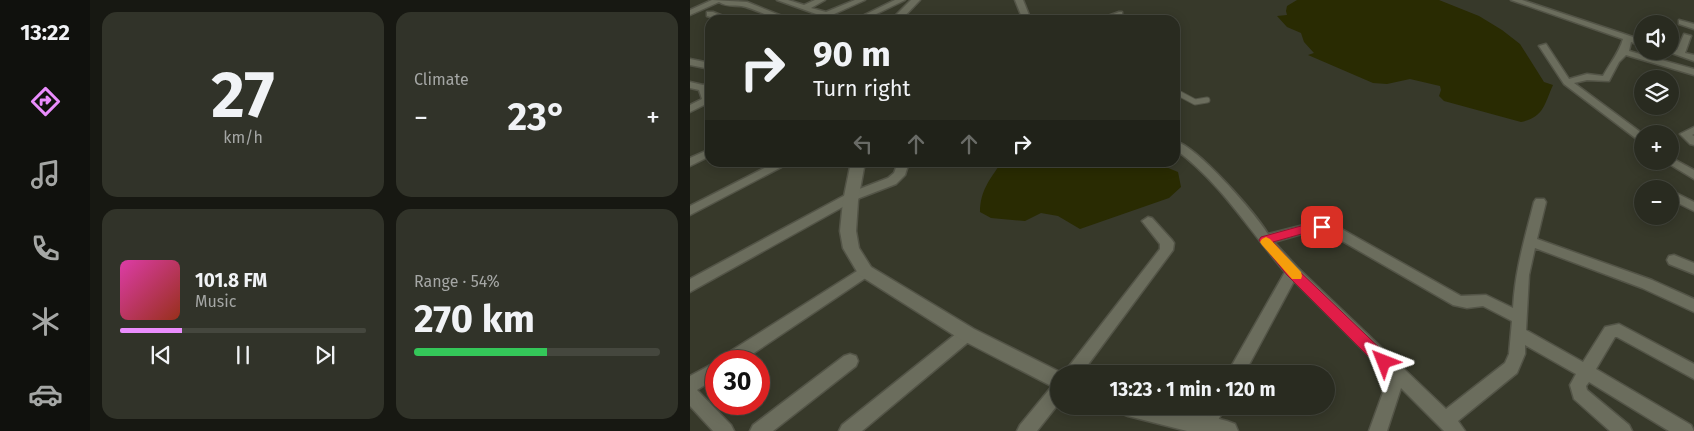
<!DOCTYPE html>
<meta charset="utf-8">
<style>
:root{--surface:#292b20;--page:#313329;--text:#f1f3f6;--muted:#a5a7a5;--line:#45473e;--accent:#ea8dfd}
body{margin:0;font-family:"Fira Sans",sans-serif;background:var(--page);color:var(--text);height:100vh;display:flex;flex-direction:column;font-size:19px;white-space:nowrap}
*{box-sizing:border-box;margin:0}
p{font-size:16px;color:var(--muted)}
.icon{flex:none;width:28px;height:28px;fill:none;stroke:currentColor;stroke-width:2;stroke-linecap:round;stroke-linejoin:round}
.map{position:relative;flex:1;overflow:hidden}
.drawer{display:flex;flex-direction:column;gap:12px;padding:12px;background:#171812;width:600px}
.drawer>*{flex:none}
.hud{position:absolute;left:15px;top:15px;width:475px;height:152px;border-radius:15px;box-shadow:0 2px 12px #0003,0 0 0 1px var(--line);background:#292b20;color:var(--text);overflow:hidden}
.fabs{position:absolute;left:944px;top:15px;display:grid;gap:10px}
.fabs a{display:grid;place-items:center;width:45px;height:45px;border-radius:50%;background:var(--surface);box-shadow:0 2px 12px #0003,0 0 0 1px var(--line);font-size:25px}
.speed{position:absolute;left:15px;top:350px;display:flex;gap:10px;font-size:25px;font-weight:700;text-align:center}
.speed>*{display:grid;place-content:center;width:65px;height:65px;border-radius:50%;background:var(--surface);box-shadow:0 2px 12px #0003,0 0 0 1px var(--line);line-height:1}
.speed .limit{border:8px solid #d22;background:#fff;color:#111}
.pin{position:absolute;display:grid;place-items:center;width:42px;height:42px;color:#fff;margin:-21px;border-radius:10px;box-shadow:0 2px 8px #0006}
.me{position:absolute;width:55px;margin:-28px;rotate:315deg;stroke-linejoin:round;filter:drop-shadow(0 0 4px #0008)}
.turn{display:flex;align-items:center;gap:18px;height:105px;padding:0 25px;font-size:22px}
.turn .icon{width:65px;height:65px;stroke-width:2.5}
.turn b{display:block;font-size:35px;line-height:42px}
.lanes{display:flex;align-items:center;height:48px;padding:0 25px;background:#0003;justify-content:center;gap:25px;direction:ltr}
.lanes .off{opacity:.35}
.big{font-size:38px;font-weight:700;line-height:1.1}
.drawer .card{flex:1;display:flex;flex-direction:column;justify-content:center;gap:8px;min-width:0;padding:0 18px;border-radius:15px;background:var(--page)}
.drawer .dial{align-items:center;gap:0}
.dial b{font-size:65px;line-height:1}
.song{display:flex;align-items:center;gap:15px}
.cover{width:60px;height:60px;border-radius:8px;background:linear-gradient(135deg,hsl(320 70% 55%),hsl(10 70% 35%))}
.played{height:5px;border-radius:2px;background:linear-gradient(90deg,var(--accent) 25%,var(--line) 25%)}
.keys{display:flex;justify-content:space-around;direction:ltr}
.heat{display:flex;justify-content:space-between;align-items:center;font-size:28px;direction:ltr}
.charge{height:8px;border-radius:4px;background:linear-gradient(90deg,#34c759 54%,var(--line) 0)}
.drawer .tiles{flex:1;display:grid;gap:12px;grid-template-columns:repeat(2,1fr)}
.trip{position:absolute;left:360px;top:365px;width:285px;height:50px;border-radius:25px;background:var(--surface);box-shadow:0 2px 12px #0003,0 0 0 1px var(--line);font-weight:700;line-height:50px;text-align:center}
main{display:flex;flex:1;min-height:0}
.menu{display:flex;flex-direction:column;width:90px;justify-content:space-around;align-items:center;background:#10110d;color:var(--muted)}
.menu .icon{width:35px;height:35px}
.menu .on{color:var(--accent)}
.menu b{font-size:22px;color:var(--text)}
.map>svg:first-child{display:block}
.water{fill:#292b02}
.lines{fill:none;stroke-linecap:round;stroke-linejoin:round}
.service-casing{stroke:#535447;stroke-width:7}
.minor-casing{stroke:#535447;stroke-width:3}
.tertiary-casing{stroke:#535447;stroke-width:3}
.service{stroke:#6b6d5d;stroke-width:5}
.minor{fill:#6b6d5d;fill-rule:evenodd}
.tertiary{fill:#6b6d5d;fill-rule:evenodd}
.route{fill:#e11d48;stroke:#92132f}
.slow{fill:#f59e0b}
</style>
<main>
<nav class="menu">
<b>13:22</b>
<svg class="icon on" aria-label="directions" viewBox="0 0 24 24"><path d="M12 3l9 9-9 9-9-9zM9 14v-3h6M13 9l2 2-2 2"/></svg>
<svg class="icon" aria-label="music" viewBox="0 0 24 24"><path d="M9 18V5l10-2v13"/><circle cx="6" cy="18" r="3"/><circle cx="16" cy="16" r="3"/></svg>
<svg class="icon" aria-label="phone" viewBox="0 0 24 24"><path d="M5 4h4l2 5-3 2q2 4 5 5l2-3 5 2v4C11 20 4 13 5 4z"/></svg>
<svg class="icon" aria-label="climate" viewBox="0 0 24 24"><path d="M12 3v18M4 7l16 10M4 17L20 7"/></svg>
<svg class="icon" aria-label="car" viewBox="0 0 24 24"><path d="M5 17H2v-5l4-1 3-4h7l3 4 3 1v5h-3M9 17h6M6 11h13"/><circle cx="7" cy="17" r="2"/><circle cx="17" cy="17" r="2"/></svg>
</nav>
<section class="drawer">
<div class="tiles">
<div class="card dial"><b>27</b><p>km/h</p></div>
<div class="card"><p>Climate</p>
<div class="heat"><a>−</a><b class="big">23°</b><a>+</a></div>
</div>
<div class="card">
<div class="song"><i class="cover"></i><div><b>101.8 FM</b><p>Music</p></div></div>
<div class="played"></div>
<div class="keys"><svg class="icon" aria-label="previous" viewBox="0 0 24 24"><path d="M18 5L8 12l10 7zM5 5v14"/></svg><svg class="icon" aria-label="pause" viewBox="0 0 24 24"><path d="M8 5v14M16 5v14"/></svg><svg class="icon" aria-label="next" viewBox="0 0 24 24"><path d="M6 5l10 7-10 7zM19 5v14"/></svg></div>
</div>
<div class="card"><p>Range · 54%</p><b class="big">270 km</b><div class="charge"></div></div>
</div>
</section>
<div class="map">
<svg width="1004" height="431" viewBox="0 0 1004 431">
<rect width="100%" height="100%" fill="#37392a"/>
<g class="water">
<path d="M607,0H749L789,16L812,30L830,44L854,82L863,85C854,105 854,117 831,122L754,101L749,96L751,90L750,86L720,79L697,84L683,83L618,55L624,53L614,42L611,33L597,27L587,16L597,15L596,11L597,6Z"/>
<path d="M311,163H466L488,172L491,187L479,198L390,229L368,216L351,213L335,221L301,218L290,212C290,191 300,179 311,163Z"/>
</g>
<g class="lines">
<defs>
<path id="service" d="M485,94H490L505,102L517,100"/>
<g id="minor">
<path d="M22,0L57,2L102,20C85,20 72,12 56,7C47,4 38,8 29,2L0,15V10Z"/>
<path d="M87,0H98L114,5L125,0H135L121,8L136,12L165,0H175L131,20H120L129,15Z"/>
<path d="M205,0H215L174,20H164Z"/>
<path d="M325,0H333L341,20H333Z"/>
<path d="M821,0H832L952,40V46L941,42L939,51L1004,69V75L936,55L929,62L919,81L897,80L884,83L953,134L952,141L948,140L874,84L849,46L856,44L879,79L897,74L913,76C920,63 929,53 933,39Z"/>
<path d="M17,12H23L43,20H31L17,16Z"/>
<path d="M429,12H432V16L419,20H407Z"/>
<path d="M302,17H308L309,20H301Z"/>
<path d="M989,20L1004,24V29L989,24Z"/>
<path d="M969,21H975L976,24H968Z"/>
<path d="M994,34L1001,36L995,53L1004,55V61L976,51H980V48L987,50Z"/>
<path d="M0,59L20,63V69L0,65Z"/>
<path d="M0,82L13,85L20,83V89H18L20,102L0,112V105L12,99L9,90L0,88Z"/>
<path d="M1004,127V134L1002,135L1004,136V145L1000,144L990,134Z"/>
<path d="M485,141C508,147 565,213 578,234L622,223L648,227L771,296L796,295L823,308C825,270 835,238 844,202L846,199H854L856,202L847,239L962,280L1004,299V312L952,288L845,248L839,275L836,330L893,362L915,327L929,324L1004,364V379L927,337H925L906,369L1001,425L1004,431H979L899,382L896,386L897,390L939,425L942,431H920L884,399L880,385L886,374L835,345V354L827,373L768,421L775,431H754L711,388L697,431H679L699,376L604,281L554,374H537L595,272C558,229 531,183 485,149ZM622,231L640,234L763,305L777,308L793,306L822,321L819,354L815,363L756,409L607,267L584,242Z"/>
<path d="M20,149V156L0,166V158Z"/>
<path d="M980,157L1004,170V179L976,162L980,161Z"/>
<path d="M86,162H101L0,215V206Z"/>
<path d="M208,162H219L215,175L206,184L167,199L0,292V279L159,193L198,178L204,173Z"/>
<path d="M980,190L1004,202V211L980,199Z"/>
<path d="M458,217L462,218L482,240L484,243L483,250L391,374H373L470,249V244L452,221Z"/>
<path d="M984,255L1004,263V274L979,264L977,260L979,256Z"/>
<path d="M175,266L180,267L182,271L180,275L52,361H31L33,356Z"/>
<path d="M277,328L282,329L285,334L282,339L172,431H149L152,425L272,329Z"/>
<path d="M160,354L166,356L168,361L166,366L83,431H60L63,425L154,356Z"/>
<path d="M26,362V378L7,390L41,425L44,431H23L0,406V376Z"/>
<path d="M369,382V403L347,431H327L330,425L363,385Z"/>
<path d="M518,406H535L523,431H504Z"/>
</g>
<g id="tertiary">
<path d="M221,0H230L211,20H201Z"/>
<path d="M161,162H175L168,201L166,231L169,248L181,267L284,329L374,374H369V390L270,339L169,275L153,248L150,231L153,201Z"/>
<path d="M428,406H478L537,421L545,424L548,431H497L438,416L431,413Z"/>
</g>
</defs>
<use href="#service" class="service-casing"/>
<use href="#minor" class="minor-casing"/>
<use href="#tertiary" class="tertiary-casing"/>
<use href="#service" class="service"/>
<use href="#minor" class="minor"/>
<use href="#tertiary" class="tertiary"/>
</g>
<path class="route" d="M622,223H632L637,227L632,231H622L583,242L606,268L699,357L701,362L699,366L694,368L688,366L597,275L569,240L571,237Z"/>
<path class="slow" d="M576,237L580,239L611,272L612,276L611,279H602L572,245L570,242L572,239Z"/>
</svg>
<div class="fabs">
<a><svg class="icon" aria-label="sound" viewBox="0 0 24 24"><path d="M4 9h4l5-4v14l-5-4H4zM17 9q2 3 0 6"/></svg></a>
<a><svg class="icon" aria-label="layers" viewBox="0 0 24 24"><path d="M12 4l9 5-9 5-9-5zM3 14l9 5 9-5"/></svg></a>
<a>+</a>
<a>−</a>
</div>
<div class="speed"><div class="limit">30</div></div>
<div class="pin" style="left:632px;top:227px;background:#d93025"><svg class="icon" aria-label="arrive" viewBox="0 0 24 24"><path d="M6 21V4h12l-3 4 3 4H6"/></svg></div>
<svg class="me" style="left:694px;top:362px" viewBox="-20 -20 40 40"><path d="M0-17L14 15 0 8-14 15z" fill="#e11d48" stroke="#fff" stroke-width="4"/></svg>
<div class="trip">13:23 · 1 min · 120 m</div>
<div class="hud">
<div class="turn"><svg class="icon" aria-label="right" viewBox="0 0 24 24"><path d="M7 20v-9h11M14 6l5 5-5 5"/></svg><div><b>90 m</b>Turn right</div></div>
<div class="lanes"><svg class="icon off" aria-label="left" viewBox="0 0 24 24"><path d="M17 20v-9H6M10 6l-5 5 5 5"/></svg><svg class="icon off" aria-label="ahead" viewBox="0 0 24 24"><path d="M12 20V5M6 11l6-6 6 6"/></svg><svg class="icon off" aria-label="ahead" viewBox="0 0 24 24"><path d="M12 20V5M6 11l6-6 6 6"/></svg><svg class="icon" aria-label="right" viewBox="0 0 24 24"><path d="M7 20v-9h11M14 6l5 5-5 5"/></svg></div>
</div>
</div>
</main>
